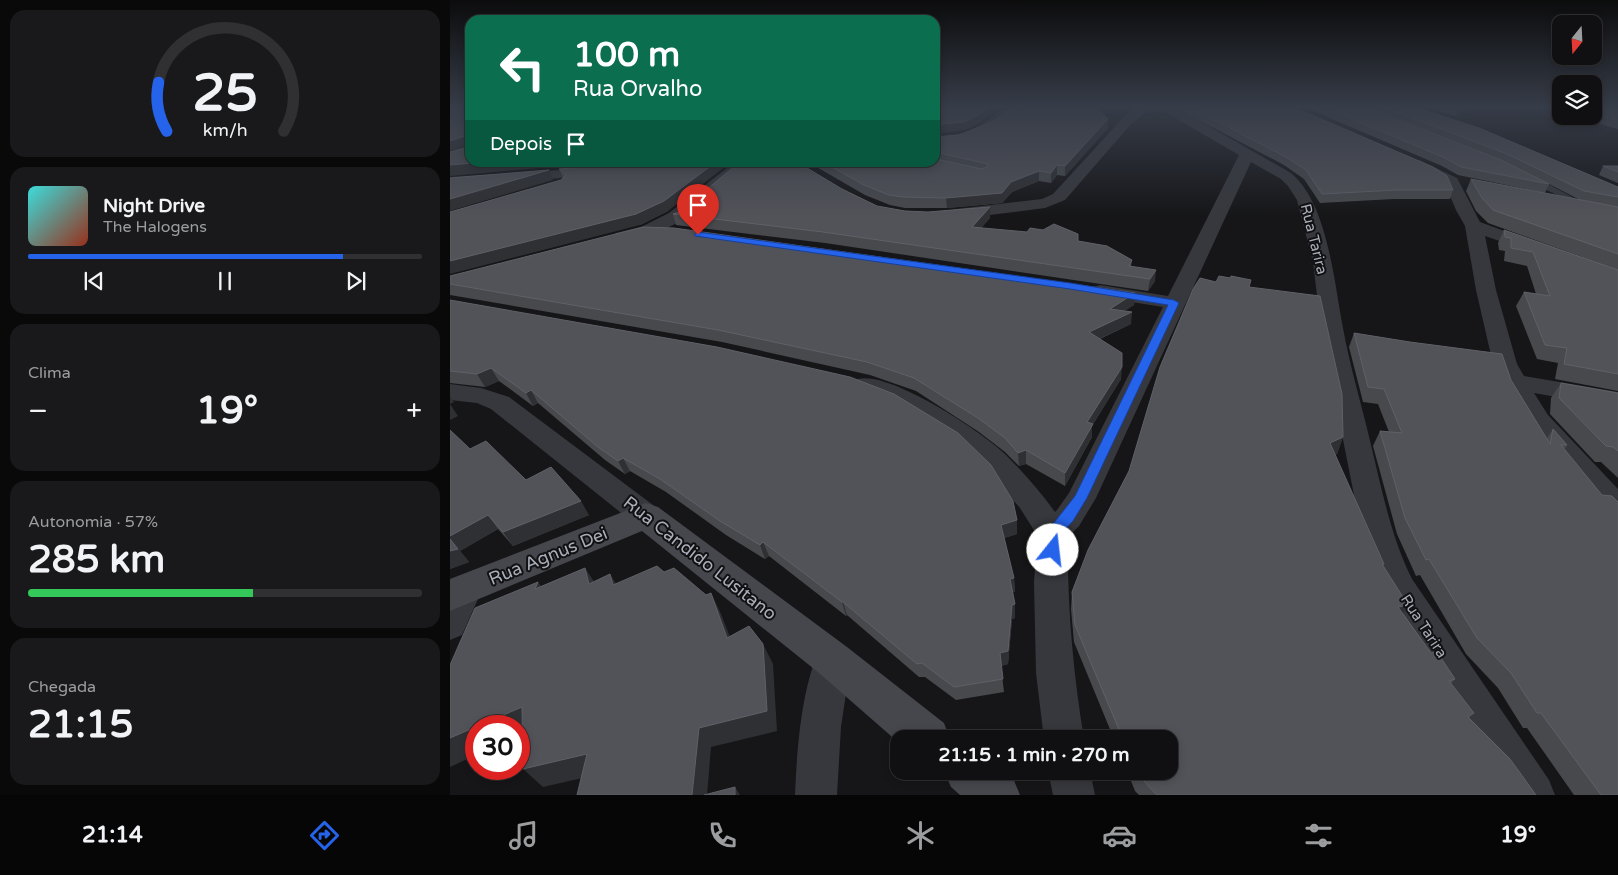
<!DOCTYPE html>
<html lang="pt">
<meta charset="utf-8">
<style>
:root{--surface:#101012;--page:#19191b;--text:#f1f3f6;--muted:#9c9d9f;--line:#303032;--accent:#2563eb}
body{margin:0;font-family:"Varela Round",sans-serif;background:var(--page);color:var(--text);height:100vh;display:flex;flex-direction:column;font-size:19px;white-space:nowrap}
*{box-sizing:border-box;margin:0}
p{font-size:16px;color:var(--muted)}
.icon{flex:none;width:28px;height:28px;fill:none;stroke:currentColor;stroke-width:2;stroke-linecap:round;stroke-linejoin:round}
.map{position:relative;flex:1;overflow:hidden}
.details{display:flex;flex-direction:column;gap:10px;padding:10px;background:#09090a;width:450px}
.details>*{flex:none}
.guide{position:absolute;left:15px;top:15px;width:475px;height:152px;border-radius:15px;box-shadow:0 2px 8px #0003,0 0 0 1px var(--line);background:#0b6e4f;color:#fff;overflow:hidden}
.needle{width:32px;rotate:198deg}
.tools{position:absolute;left:1102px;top:15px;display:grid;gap:10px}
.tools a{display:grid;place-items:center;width:50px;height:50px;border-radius:10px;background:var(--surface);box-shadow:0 2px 8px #0003,0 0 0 1px var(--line);font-size:25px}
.speed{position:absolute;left:15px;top:715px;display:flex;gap:10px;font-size:25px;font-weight:700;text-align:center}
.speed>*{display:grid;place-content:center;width:65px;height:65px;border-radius:50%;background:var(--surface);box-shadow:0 2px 8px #0003,0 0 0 1px var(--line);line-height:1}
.speed .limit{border:8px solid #d22;background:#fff;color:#111}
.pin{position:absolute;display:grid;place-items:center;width:42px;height:42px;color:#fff;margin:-51px -21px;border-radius:50% 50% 50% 0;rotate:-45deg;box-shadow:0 0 5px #0007}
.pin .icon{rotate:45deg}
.me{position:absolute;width:55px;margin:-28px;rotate:16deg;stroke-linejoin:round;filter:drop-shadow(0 0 4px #0008)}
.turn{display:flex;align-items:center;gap:18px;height:105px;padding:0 25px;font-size:22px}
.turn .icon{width:65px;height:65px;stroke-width:2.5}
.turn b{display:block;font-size:35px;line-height:42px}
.then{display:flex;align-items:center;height:48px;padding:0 25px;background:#0003;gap:10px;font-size:19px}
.big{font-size:38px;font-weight:700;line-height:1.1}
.details .card{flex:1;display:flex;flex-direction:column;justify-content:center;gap:8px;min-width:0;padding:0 18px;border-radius:15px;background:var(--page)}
.details .dial{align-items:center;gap:0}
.dial svg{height:130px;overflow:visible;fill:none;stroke:var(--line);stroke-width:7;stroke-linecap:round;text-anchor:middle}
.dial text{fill:var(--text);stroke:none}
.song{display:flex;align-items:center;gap:15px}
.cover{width:60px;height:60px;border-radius:8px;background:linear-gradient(135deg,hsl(180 70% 55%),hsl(10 70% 35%))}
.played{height:5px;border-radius:2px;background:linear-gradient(90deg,var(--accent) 80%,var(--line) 80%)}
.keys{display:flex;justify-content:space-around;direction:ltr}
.heat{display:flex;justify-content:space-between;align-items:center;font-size:28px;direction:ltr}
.charge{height:8px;border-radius:4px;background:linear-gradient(90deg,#34c759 57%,var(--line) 0)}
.trip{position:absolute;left:440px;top:730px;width:288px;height:50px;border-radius:15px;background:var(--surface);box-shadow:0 2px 8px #0003,0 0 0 1px var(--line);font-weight:700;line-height:50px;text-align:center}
.menu{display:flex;height:80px;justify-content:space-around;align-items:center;background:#060607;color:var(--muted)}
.menu .icon{width:35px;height:35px}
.menu .on{color:var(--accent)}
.menu b{font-size:22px;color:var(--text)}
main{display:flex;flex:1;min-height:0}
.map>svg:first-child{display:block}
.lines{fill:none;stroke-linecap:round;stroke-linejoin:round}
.lane{fill:#37383d;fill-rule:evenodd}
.street{fill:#37383d;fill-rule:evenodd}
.secondary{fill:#45474d;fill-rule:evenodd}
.wall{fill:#47494d}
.shaded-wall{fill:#2f3033}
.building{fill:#525359;stroke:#5f6168}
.route{fill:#2563eb;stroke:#184099}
.labels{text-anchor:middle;stroke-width:4;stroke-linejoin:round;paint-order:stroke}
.street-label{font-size:15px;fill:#a8adb8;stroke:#111113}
.near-street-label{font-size:18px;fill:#a8adb8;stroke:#111113}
</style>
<main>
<section class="details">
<div class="card dial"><svg viewBox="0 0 100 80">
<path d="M14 69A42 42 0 1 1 86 69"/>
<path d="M14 69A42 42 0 0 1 9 39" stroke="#2563eb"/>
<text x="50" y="56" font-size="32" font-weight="700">25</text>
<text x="50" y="72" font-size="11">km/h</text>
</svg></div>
<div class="card">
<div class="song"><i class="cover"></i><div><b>Night Drive</b><p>The Halogens</p></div></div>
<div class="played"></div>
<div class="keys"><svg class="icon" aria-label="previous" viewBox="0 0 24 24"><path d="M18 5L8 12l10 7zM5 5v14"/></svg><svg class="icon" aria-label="pause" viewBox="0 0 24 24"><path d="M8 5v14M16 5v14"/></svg><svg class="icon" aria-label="next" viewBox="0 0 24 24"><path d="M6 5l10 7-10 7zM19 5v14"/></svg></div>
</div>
<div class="card"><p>Clima</p>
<div class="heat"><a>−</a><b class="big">19°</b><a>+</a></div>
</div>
<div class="card"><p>Autonomia · 57%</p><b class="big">285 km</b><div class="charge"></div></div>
<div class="card"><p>Chegada</p><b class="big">21:15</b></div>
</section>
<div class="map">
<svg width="1168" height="795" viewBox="0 0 1168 795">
<rect width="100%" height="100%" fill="#161618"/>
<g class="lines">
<path class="lane" d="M1081,178H1087L1137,205L1130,207L1081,182Z"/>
<g class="street">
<path d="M555,106H568C548,132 518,145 485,144V136C518,137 531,126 555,106Z"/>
<path d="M692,106L725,107L841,173C878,204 884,282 893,328C900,367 912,406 921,445C932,490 941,537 962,579L1099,780L1105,795H1059L933,589L920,560L908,515L871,329L863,262L847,200L838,186L831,179L801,162L646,498L629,526L618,537C617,605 623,671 634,739H594L586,673L584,583L587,535L570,508L534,467L510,445L447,405L408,389L405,384L408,379C440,371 531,431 555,454C573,472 590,491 605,512L607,510L619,493L713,307L650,297L643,295L640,291L643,287L650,285L718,296L789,155L717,113L698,111L681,124L615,200L595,208L507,219L501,218L499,214L501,210L507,209L592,199L603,194L673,118L683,109Z"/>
<path d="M969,160L1007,178L1030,222L1087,243L1090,247L1087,251L1081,252L1035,236L1046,290L1067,364L1074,376L1168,392V408L1084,393L1098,415L1168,489V519L1157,516L1080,427L1043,364L1026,290L1015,226L1006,210L995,184L964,167L962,164L964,161Z"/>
<path d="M285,162H302L231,221L203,235L172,242L166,241L163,237L166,233L191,227L219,213Z"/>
<path d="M143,168L148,169L150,172L148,175L0,187V177Z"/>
<path d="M0,384L31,388L59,397L207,508L211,516L207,524L196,528L185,524L41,409L27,403L0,400Z"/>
<path d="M15,576L27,580L32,590L12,635L0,640V586L3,580Z"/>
<path d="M383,643L396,648L401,660L391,727L387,795H345C347,749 351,690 370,648Z"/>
<path d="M598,771H640L645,795H603Z"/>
</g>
<g class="secondary">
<path d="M196,503L208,507L397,647L494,723L500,739H449V743L369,673L192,531L0,611V579Z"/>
<path d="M494,771H554L563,778L570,795H510L501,787Z"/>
</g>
</g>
<g class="wall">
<path d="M726,106H841L1003,190L1000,199H944L870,203L854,179L834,165L726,108Z"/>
<path d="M852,106H961L1168,187V391L1105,379L1108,363L1087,359L1066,306L1074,292L1086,294L1077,266L1054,261L1055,251L1049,250L1048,243L1054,230L1160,267L1038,223L1026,211L1016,191L1021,179L1130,200L1099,184L1095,193L1008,175L992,166Z"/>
<path d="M973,106H1031L1005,116Z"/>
<path d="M1083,106H1111V113Z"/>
<path d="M1144,106H1168V129L1122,116H1144Z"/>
<path d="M658,119V128L615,176L607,175L601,183L589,181L562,192L552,203L497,208H455L440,205L415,195L358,162H485V137Z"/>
<path d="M1153,166H1168V183L1149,175Z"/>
<path d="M109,169L218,211L190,225L111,180L113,178Z"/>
<path d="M392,189L427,206L455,211L478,212L540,207V218L531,228L628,241L682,260L681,266L705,281L698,291L375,243L226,225L223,214L229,212Z"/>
<path d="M0,276L685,293L684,305L674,311L681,324L650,339L671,379L642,426V437L615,486L576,464L569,466L555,452L529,432L466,391L420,375L272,342L0,295Z"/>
<path d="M766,282L799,287L893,437L887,454L885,455L934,564L933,566L958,605L953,613L981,653L1005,679L1001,684L1019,718L1086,795H689L685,791L677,771H719V739H664L624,642L621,609L622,592L679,471Z"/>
<path d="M0,300L567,520V534L554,538L564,578L565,592H562L565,618L562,619L558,664L551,666L554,692L506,700L475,677H469L397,615L396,616L319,556L315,559L276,535L216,492L180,471L175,474L155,460L88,403L83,406L49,381L35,387L0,383Z"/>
<path d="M904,333L1061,380L1097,438L1103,429L1117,445L1114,450L1168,795H1124L1077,728H1073L1048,688L1016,654L970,575L966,576L947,534L923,446L930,431L939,432L928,404L913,402L899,347Z"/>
<path d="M1111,383L1168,393V478L1151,462H1145L1100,414L1101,398Z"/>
<path d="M0,430L20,449L139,515L63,546L48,529L10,551L19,562L0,569Z"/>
</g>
<g class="shaded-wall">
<path d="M541,106H552L530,123L515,130L485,134V125Z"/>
<path d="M1015,106H1031L1005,116L1008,108Z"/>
<path d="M658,119V128L615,176V166Z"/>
<path d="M15,136L19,145L0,151V141Z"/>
<path d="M35,162H156L0,176V165Z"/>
<path d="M266,162H281L218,211L190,225L0,274V261Z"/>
<path d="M607,165V175L601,183V173Z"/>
<path d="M99,170L103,180L0,211V199Z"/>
<path d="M589,171V181L562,192L552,203L497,208L496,198L561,182Z"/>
<path d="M540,207V218L523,238L522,227Z"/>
<path d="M706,270L705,281L698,291L700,279Z"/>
<path d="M685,293L684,305L659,322L660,309Z"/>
<path d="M682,312L681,324L638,344L639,332Z"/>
<path d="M672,367L671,379L642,426V437L615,486V473L637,422Z"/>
<path d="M41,368L49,381L35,387L27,374Z"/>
<path d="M81,390L88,403L83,406L76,393Z"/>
<path d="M0,397L4,402L0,404Z"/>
<path d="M0,404L8,416L0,420Z"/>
<path d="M893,437L887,454L873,460L880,443Z"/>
<path d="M576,450V464L569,466L568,453Z"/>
<path d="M173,458L180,471L175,474L168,461Z"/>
<path d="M131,501L139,515L63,546L53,532Z"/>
<path d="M38,515L48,529L10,551L19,562L0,569V536Z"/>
<path d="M567,520V534L552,539L551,525Z"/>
<path d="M313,542L319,556L315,559L310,545Z"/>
<path d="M135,568L149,589L139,584Z"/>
<path d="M160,574L173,595L163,585Z"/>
<path d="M564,578L565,592L560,593V579Z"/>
<path d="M88,582L103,603L85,589Z"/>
<path d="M261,593L271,614L288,658L277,638Z"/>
<path d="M392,602H393L397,615L396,616Z"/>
<path d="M565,604V618L562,619L558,664L551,666L550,653L562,605Z"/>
<path d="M958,605L948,622V607Z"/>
<path d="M313,644L323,664L327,731L261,747L257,795H242L249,728Z"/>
<path d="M72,707L90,726L69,736V726H27Z"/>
<path d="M26,726V755L0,767V738Z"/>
<path d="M137,754L154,773L93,787L73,769Z"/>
<path d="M285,787L290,795H285Z"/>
</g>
<g class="building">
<path d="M8,106H20V162H35L0,165V152L17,147V138L15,136L0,141V108Z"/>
<path d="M485,106H541L530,114L514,122L485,125Z"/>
<path d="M563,106H645L658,119L615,166L607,165L601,173L589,171L561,182L552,193L496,198L453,197L439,195L414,185L373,162H485V159L532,169L537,167L538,164L485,152V137L509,135L542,122Z"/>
<path d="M737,106H841L983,167L997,176L1003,190H947L872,194L856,170L836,157Z"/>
<path d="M871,106H912L1051,160L1099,184L1011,167L995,158Z"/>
<path d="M931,106H961L1029,128L1168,187V197L1134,191L1057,154Z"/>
<path d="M999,106H1015L1008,108Z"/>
<path d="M1144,106H1168V120L1144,114Z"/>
<path d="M191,162H266L214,201L186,214L0,261V212L111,180L116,175L109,169Z"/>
<path d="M290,162H347L392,189L427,206L455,211L478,212L540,207L522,227L577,232L580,228L593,230L604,224L628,234V241L657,246L682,260L679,266L706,270L700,279L373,232L223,214L229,212Z"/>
<path d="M1153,166H1168V172Z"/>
<path d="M99,170L0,199V178Z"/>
<path d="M1021,179L1168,207V254L1043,210L1032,198Z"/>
<path d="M193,227L224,228L685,293L660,309L682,312L639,332L672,353V367L637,422L643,424L615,473L576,450L568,453L555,438L528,418L464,378L417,362L268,330L0,284V276Z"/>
<path d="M1054,230L1168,270V374L1114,364L1117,348L1095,345L1074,292L1100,296L1083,252L1061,248V238L1055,237Z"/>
<path d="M769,276L780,278L781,276L801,280L799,287L870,296L892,394L893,437L880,443L934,564H932L958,605L948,607L981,653L987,652L1005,679L999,681L1024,713L1018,717L1060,759L1086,795H707L689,776L687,771H719V739H673L625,625L622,592L638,550L679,471L710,367L743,289L750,278L766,282Z"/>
<path d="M0,300L267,347L400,377L444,394L508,433L541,465L563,501L567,520L551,525L564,578L560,579L565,604L562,605L558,651L550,653L553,679L504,687L472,663L467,664L393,602H392L313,542L310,545L270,521L210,479L173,458L168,461L148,447L81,390L76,393L41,368L27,374L0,371Z"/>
<path d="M904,333L960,342L1052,354L1061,380L1100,444L1103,429L1117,445H1111L1152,495L1162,496L1168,502V795H1151L1091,713H1087L1061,673L1027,638L979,559L976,560L955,518L930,431L952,433L934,389L918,387Z"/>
<path d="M1111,383L1168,393V451L1163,447L1156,446L1109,398Z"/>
<path d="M0,430L20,449L36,441L76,480L101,467L131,501L53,532L38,515L0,536Z"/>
<path d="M0,539L8,549L0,551Z"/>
<path d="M207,566L214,572L224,568L256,595L261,593L277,638L299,626L313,644L317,711L249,728L242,795H127L137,754L73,769L72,707L0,738V665L25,608L88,582L85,589L135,568L139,584L160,574L163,585Z"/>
<path d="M285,787V795H254Z"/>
</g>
<linearGradient id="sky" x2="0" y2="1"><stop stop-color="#0c0c0d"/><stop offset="0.49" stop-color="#363c48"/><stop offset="1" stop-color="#363c48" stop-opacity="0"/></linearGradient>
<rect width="1168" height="217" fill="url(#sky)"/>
<path class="route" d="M248,232L620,283L724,300L729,303L637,498L623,521L610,535V550L608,554L603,556L598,554L596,550V533L625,496L718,305L620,289L245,236L244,235Z"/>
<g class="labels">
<g class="street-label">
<text transform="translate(864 239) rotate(76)" y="5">Rua Tarira</text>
<text transform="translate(974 626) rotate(57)" y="5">Rua Tarira</text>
</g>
<g class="near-street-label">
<text transform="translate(98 556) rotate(-22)" y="6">Rua Agnus Dei</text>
<text transform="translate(250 558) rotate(38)" y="6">Rua Candido Lusitano</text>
</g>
</g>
</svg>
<div class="tools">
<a><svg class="needle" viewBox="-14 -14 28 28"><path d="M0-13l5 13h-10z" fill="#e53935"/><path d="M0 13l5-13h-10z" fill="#9c9d9f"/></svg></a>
<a><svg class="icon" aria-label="layers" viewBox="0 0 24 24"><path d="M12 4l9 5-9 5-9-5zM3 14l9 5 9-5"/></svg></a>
</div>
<div class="speed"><div class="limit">30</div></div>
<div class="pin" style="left:248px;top:235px;background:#d93025"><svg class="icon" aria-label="arrive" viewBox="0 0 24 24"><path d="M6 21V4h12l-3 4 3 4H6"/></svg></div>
<svg class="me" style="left:603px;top:550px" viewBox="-20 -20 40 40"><circle r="19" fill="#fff"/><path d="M0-13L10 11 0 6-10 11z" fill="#2563eb"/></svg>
<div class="trip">21:15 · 1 min · 270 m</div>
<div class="guide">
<div class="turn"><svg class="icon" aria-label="left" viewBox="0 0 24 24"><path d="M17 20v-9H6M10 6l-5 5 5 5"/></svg><div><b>100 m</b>Rua Orvalho</div></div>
<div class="then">Depois<svg class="icon" aria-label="arrive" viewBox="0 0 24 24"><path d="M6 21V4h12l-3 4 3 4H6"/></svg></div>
</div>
</div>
</main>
<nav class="menu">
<b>21:14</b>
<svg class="icon on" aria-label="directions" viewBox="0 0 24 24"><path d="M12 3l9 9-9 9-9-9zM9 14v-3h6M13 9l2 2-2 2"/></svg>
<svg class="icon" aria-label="music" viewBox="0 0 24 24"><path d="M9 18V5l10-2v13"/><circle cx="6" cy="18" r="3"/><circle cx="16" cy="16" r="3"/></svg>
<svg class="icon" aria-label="phone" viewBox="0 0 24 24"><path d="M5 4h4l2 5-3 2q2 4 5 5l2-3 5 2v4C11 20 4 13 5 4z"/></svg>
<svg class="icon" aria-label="climate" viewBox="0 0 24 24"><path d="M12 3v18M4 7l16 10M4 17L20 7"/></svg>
<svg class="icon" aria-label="car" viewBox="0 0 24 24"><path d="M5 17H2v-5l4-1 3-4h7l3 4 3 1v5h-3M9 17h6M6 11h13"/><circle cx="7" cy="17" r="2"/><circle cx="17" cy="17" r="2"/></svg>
<svg class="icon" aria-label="filters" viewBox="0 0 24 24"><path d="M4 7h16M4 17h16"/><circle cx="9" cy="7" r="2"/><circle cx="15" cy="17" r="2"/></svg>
<b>19°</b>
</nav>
